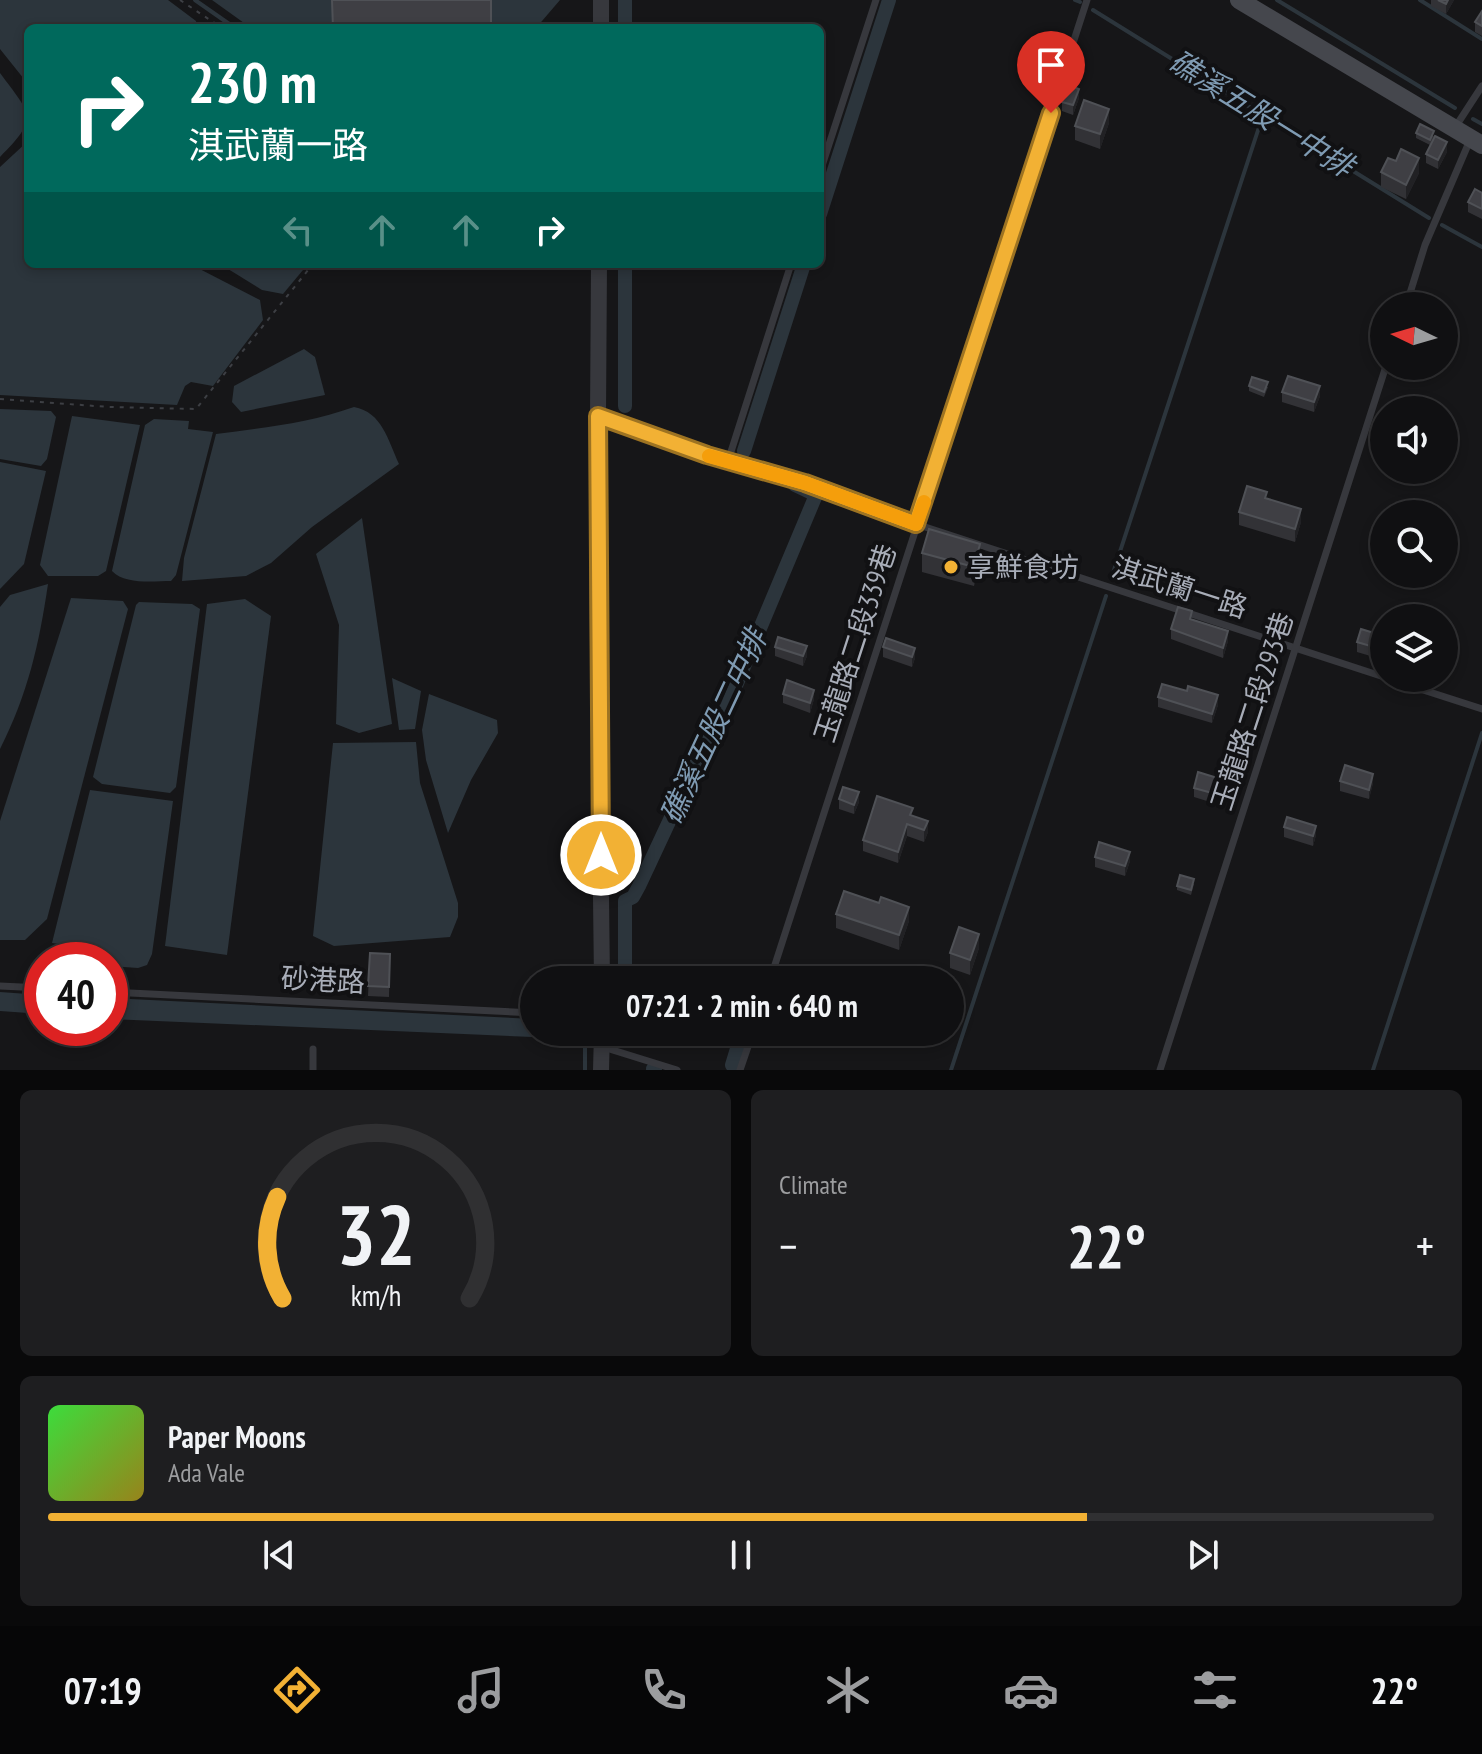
<!DOCTYPE html>
<meta charset="utf-8">
<style>
:root{--surface:#101012;--page:#1e1e20;--text:#f1f3f6;--muted:#9c9d9f;--line:#303032;--accent:#f2b134}
body{margin:0;font-family:"PT Sans Narrow","Noto Sans TC",sans-serif;background:var(--page);color:var(--text);height:100vh;display:flex;flex-direction:column;font-size:30px;white-space:nowrap}
*{box-sizing:border-box;margin:0}
p{font-size:26px;color:var(--muted)}
.icon{flex:none;width:44px;height:44px;fill:none;stroke:currentColor;stroke-width:2;stroke-linecap:round;stroke-linejoin:round}
.map{position:relative;height:1070px;overflow:hidden}
.side{display:flex;flex-direction:column;gap:20px;padding:20px;background:#09090a;flex:1}
.side>*{flex:none}
.banner{position:absolute;left:24px;top:24px;width:800px;height:244px;border-radius:12px;box-shadow:0 4px 12px #0003,0 0 0 2px var(--line);background:#00695c;color:#fff;overflow:hidden}
.needle{width:52px;rotate:275deg}
.controls{position:absolute;left:1370px;top:292px;display:grid;gap:16px}
.controls a{display:grid;place-items:center;width:88px;height:88px;border-radius:50%;background:var(--surface);box-shadow:0 4px 12px #0003,0 0 0 2px var(--line);font-size:40px}
.speed{position:absolute;left:24px;top:942px;display:flex;gap:16px;font-size:40px;font-weight:700;text-align:center}
.speed>*{display:grid;place-content:center;width:104px;height:104px;border-radius:50%;background:var(--surface);box-shadow:0 4px 12px #0003,0 0 0 2px var(--line);line-height:1}
.speed .limit{border:12px solid #d22;background:#fff;color:#111}
.pin{position:absolute;display:grid;place-items:center;width:68px;height:68px;color:#fff;margin:-82px -34px;border-radius:50% 50% 50% 0;rotate:-45deg;box-shadow:0 0 8px #0007}
.pin .icon{rotate:45deg}
.me{position:absolute;width:88px;margin:-44px;rotate:0deg;stroke-linejoin:round;filter:drop-shadow(0 0 6px #0008)}
.turn{display:flex;align-items:center;gap:28px;height:168px;padding:0 32px;font-size:36px}
.turn .icon{width:104px;height:104px;stroke-width:2.5}
.turn b{display:block;font-size:56px;line-height:68px}
.lanes{display:flex;align-items:center;height:76px;padding:0 32px;background:#0003;justify-content:center;gap:40px;direction:ltr}
.lanes .off{opacity:.35}
.big{font-size:60px;font-weight:700;line-height:1.1}
.side .tile{flex:1;display:flex;flex-direction:column;justify-content:center;gap:12px;min-width:0;padding:0 28px;border-radius:12px;background:var(--page)}
.side .dial{align-items:center;gap:0}
.dial svg{height:208px;overflow:visible;fill:none;stroke:var(--line);stroke-width:7;stroke-linecap:round;text-anchor:middle}
.dial text{fill:var(--text);stroke:none}
.song{display:flex;align-items:center;gap:24px}
.cover{width:96px;height:96px;border-radius:12px;background:linear-gradient(135deg,hsl(120 70% 55%),hsl(50 70% 35%))}
.played{height:8px;border-radius:4px;background:linear-gradient(90deg,var(--accent) 75%,var(--line) 75%)}
.keys{display:flex;justify-content:space-around;direction:ltr}
.heat{display:flex;justify-content:space-between;align-items:center;font-size:44px;direction:ltr}
.side .tiles{flex:1;display:grid;gap:20px;grid-template-columns:1fr 1fr}
.tile:last-child{grid-column:span 2}
.trip{position:absolute;left:520px;top:966px;width:444px;height:80px;border-radius:40px;background:var(--surface);box-shadow:0 4px 12px #0003,0 0 0 2px var(--line);font-weight:700;line-height:80px;text-align:center}
.menu{display:flex;height:128px;justify-content:space-around;align-items:center;background:#060607;color:var(--muted)}
.menu .icon{width:56px;height:56px}
.menu .active{color:var(--accent)}
.menu b{font-size:36px;color:var(--text)}
.map>svg:first-child{display:block}
.water{fill:#2c353c}
.lines{fill:none;stroke-linecap:round;stroke-linejoin:round}
.stream{stroke:#2c353c;stroke-width:4}
.canal{stroke:#2c353c;stroke-width:14}
.path{stroke:#3d3f44;stroke-width:2;stroke-dasharray:4 6;stroke-linecap:butt}
.service{stroke:#37383d;stroke-width:7}
.tertiary{stroke:#37383d;stroke-width:16}
.secondary{stroke:#45474d;stroke-width:18}
.wall{fill:#323236}
.shaded-wall{fill:#212124}
.building{fill:#3f3f44;stroke:#4f5156;stroke-width:2}
.route-casing{stroke:#9d7322;stroke-width:20}
.route{stroke:#f2b134;stroke-width:14}
.slow{stroke:#f59e0b;stroke-width:14}
.poi-dot{fill:#f2b134;stroke:#111113;stroke-width:3}
.labels{text-anchor:middle;stroke-width:8;stroke-linejoin:round;paint-order:stroke}
.poi-label{font-size:28px;fill:#a8adb8;stroke:#111113;text-anchor:start}
.street-label{font-size:28px;fill:#a8adb8;stroke:#111113}
.water-label{font-size:30px;font-style:italic;fill:#7f9bb3;stroke:#111113}
</style>
<div class="map">
<svg width="1482" height="1070" viewBox="0 0 1482 1070">
<rect width="100%" height="100%" fill="#161618"/>
<g class="water">
<path d="M0,0H168L196,21L197,28H28V84L0,49Z"/>
<path d="M212,0H560L536,28H251Z"/>
<path d="M0,73C31,115 40,117 0,157Z"/>
<path d="M28,141V264H190L260,300L263,320L213,386L191,382L185,386L177,405L0,395V167Z"/>
<path d="M220,264H308L283,294L262,290Z"/>
<path d="M304,349L315,357L325,395L241,412L232,402L234,386Z"/>
<path d="M354,407C382,412 388,440 399,464L312,527L271,563L246,576L182,581L184,558L216,434C263,428 309,423 354,407Z"/>
<path d="M0,409L51,411L56,417L47,459L41,466L0,459Z"/>
<path d="M72,416L140,425L106,571L98,576H48L40,565Z"/>
<path d="M154,419L189,421L188,429L213,432L176,575L171,581C154,581 125,585 112,571L145,425Z"/>
<path d="M0,462L46,471L24,564L0,589Z"/>
<path d="M362,518L392,724L359,733L336,724L339,625L316,554Z"/>
<path d="M48,584C39,645 28,693 0,749V607L10,595Z"/>
<path d="M71,598L123,601L128,609L47,919L25,940H0V821Z"/>
<path d="M245,599L271,616L227,955L165,946L207,604Z"/>
<path d="M139,602L192,604L200,609L176,787L170,793L102,784L93,777L136,605Z"/>
<path d="M392,678L421,691L415,729L399,730Z"/>
<path d="M429,694L497,720L498,733L471,780L448,833L426,760L422,730Z"/>
<path d="M416,742L420,783L458,903V917L450,937L334,946L313,936L333,743Z"/>
<path d="M90,790L173,801L152,954L147,965L138,968L110,966V960H98L91,948L52,943Z"/>
<path d="M0,992L42,995V1014L0,1011Z"/>
<path d="M110,998L534,1019V1032H584L581,1039L110,1019Z"/>
</g>
<g class="lines">
<g class="stream">
<path d="M195,0L235,28"/>
<path d="M1075,0L1080,2"/>
<path d="M1277,0L1455,108"/>
<path d="M1420,0L1482,39"/>
<path d="M1093,10L1429,218"/>
<path d="M1473,119L1482,124"/>
<path d="M1442,225L1482,247"/>
<path d="M1112,576L1263,115"/>
<path d="M585,1070V1032"/>
<path d="M951,1070L1106,596"/>
<path d="M1373,1070L1482,733"/>
</g>
<g class="canal">
<path d="M625,0V28"/>
<path d="M820,214L889,0"/>
<path d="M625,406V264"/>
<path d="M744,451L804,264"/>
<path d="M625,980V901L633,897L639,886L709,736L727,707L816,495L795,485"/>
<path d="M732,1065L742,1032"/>
<path d="M653,1069L655,1070"/>
</g>
<g class="path">
<path d="M180,0L222,28"/>
<path d="M0,399L109,407L196,409L313,264"/>
</g>
<g class="service">
<path d="M1456,126L1482,86"/>
<path d="M820,172L876,0"/>
<path d="M1406,306L1425,245L1470,140"/>
<path d="M600,417L707,455L805,483L916,524L1384,677"/>
<path d="M728,461L791,264"/>
<path d="M1386,678L1482,709"/>
<path d="M770,980L1087,0"/>
<path d="M0,986L42,988"/>
<path d="M110,992L534,1013"/>
<path d="M603,1047L677,1070"/>
<path d="M313,1049V1070"/>
<path d="M740,1070L753,1032"/>
<path d="M1160,1070L1386,366"/>
</g>
<g class="tertiary">
<path d="M601,28V0"/>
<path d="M599,264L597,568L602,980"/>
<path d="M601,1070L602,1032"/>
</g>
<path class="secondary" d="M1239,0L1482,145"/>
</g>
<g class="wall">
<path d="M1431,0H1454L1446,14L1431,6Z"/>
<path d="M1482,11V36L1475,32V22Z"/>
<path d="M1079,98L1073,115L1062,111V102Z"/>
<path d="M1109,123L1100,149L1075,140V126Z"/>
<path d="M1416,133L1434,136L1430,145L1416,138Z"/>
<path d="M1447,152L1438,169L1426,163V154Z"/>
<path d="M1381,172L1419,173L1406,199L1381,187Z"/>
<path d="M1482,193V219L1468,212V202Z"/>
<path d="M1249,386L1268,387L1264,397L1249,391Z"/>
<path d="M1282,392L1320,396L1314,412L1282,402Z"/>
<path d="M1267,499L1301,522L1295,542L1239,525V512Z"/>
<path d="M922,553L980,563L974,586L922,572Z"/>
<path d="M1192,620L1228,641L1223,658L1171,639V629Z"/>
<path d="M1384,636V660L1357,652V642Z"/>
<path d="M775,647L807,656L803,666L775,656Z"/>
<path d="M883,647L915,658L912,667L883,657Z"/>
<path d="M783,694L814,699L810,713L783,703Z"/>
<path d="M1158,697L1218,705L1212,723L1158,707Z"/>
<path d="M1340,781L1373,783L1369,799L1340,791Z"/>
<path d="M1194,788L1227,791L1223,806L1194,797Z"/>
<path d="M839,799L859,802L854,814L839,809Z"/>
<path d="M913,816L928,832L924,842L907,836L898,863L863,851V840Z"/>
<path d="M1284,827L1316,835L1313,846L1284,837Z"/>
<path d="M1095,857L1130,861L1125,876L1095,867Z"/>
<path d="M1194,884L1191,895L1177,890V886Z"/>
<path d="M836,914L909,921L899,950L836,928Z"/>
<path d="M979,948L970,975L950,968V953Z"/>
<path d="M370,953L390,954L389,997L368,996Z"/>
</g>
<g class="shaded-wall">
<path d="M1448,0H1454L1446,14V4Z"/>
<path d="M1079,89V98L1073,115V105Z"/>
<path d="M1109,109V123L1100,149V134Z"/>
<path d="M1447,142V152L1438,169V160Z"/>
<path d="M1419,158V173L1406,199V185Z"/>
<path d="M1320,386V396L1314,412V402Z"/>
<path d="M1301,509V522L1295,542V529Z"/>
<path d="M980,544V563L974,586V567Z"/>
<path d="M1228,631V641L1223,658V648Z"/>
<path d="M807,646V656L803,666V656Z"/>
<path d="M915,648V658L912,667V657Z"/>
<path d="M814,690V699L810,713V703Z"/>
<path d="M1218,695V705L1212,723V714Z"/>
<path d="M1373,774V783L1369,799V790Z"/>
<path d="M1227,781V791L1223,806V796Z"/>
<path d="M859,792V802L854,814V805Z"/>
<path d="M928,821V832L924,842V830Z"/>
<path d="M907,824V836L898,863V852Z"/>
<path d="M1316,826V835L1313,846V836Z"/>
<path d="M1130,852V861L1125,876V866Z"/>
<path d="M909,907V921L899,950V935Z"/>
<path d="M979,934V948L970,975V960Z"/>
</g>
<g class="building">
<path d="M332,0H491V28H333Z"/>
<path d="M1438,0H1448L1446,4Z"/>
<path d="M1482,11V26L1475,22Z"/>
<path d="M1068,85L1079,89L1073,105L1062,102Z"/>
<path d="M1084,100L1109,109L1100,134L1075,126Z"/>
<path d="M1420,124L1434,131L1430,140L1416,133Z"/>
<path d="M1435,136L1447,142L1438,160L1426,154Z"/>
<path d="M1401,149L1419,158L1406,185L1381,172L1388,158L1396,161Z"/>
<path d="M1475,189L1482,193V209L1468,202Z"/>
<path d="M1288,376L1320,386L1314,402L1282,392Z"/>
<path d="M1252,377L1268,382L1264,392L1249,386Z"/>
<path d="M1247,486L1267,492L1265,498L1301,509L1295,529L1239,512Z"/>
<path d="M929,529L980,544L974,567L922,553Z"/>
<path d="M1178,607L1192,611L1190,619L1228,631L1223,648L1171,629Z"/>
<path d="M1361,629L1384,636V650L1357,642Z"/>
<path d="M778,637L807,646L803,656L775,647Z"/>
<path d="M886,638L915,648L912,657L883,647Z"/>
<path d="M787,680L814,690L810,703L783,694Z"/>
<path d="M1162,684L1187,691L1188,686L1218,695L1212,714L1158,697Z"/>
<path d="M1345,765L1373,774L1369,790L1340,781Z"/>
<path d="M1198,772L1227,781L1223,796L1194,788Z"/>
<path d="M843,787L859,792L854,805L839,799Z"/>
<path d="M877,796L913,808L910,815L928,821L924,830L907,824L898,852L863,840Z"/>
<path d="M1287,817L1316,826L1313,836L1284,827Z"/>
<path d="M1099,842L1130,852L1125,866L1095,857Z"/>
<path d="M1180,875L1194,879L1191,890L1177,886Z"/>
<path d="M844,891L879,903L881,897L909,907L899,935L836,914Z"/>
<path d="M959,927L979,934L970,960L950,953Z"/>
<path d="M370,953L390,954L389,987L368,986Z"/>
</g>
<g class="lines">
<defs>
<path id="route" d="M601,855L598,416L707,455L805,483L916,524L1051,113"/>
</defs>
<use href="#route" class="route-casing"/>
<use href="#route" class="route"/>
<path class="slow" d="M709,456L805,483L916,524L924,502"/>
</g>
<circle class="poi-dot" cx="951" cy="567" r="8"/>
<g class="labels">
<g class="poi-label">
<text x="967" y="577">享鮮食坊</text>
</g>
<g class="street-label">
<text transform="translate(1180 587) rotate(18)" y="10">淇武蘭一路</text>
<text transform="translate(855 643) rotate(-72)" y="10">玉龍路二段339巷</text>
<text transform="translate(1252 711) rotate(-72)" y="10">玉龍路二段293巷</text>
<text transform="translate(323 980) rotate(3)" y="10">砂港路</text>
</g>
<g class="water-label">
<text transform="translate(1261 114) rotate(32)" y="10">礁溪五股一中排</text>
<text transform="translate(714 727) rotate(-65)" y="10">礁溪五股二中排</text>
</g>
</g>
</svg>
<div class="controls">
<a><svg class="needle" viewBox="-14 -14 28 28"><path d="M0-13l5 13h-10z" fill="#e53935"/><path d="M0 13l5-13h-10z" fill="#9c9d9f"/></svg></a>
<a><svg class="icon" aria-label="sound" viewBox="0 0 24 24"><path d="M4 9h4l5-4v14l-5-4H4zM17 9q2 3 0 6"/></svg></a>
<a><svg class="icon" aria-label="search" viewBox="0 0 24 24"><circle cx="10" cy="10" r="6"/><path d="M15 15l6 6"/></svg></a>
<a><svg class="icon" aria-label="layers" viewBox="0 0 24 24"><path d="M12 4l9 5-9 5-9-5zM3 14l9 5 9-5"/></svg></a>
</div>
<div class="speed"><div class="limit">40</div></div>
<div class="pin" style="left:1051px;top:113px;background:#d93025"><svg class="icon" aria-label="arrive" viewBox="0 0 24 24"><path d="M6 21V4h12l-3 4 3 4H6"/></svg></div>
<svg class="me" style="left:601px;top:855px" viewBox="-20 -20 40 40"><circle r="17" fill="#f2b134" stroke="#fff" stroke-width="3"/><path d="M0-11L8 9 0 5-8 9z" fill="#fff"/></svg>
<div class="trip">07:21 · 2 min · 640 m</div>
<div class="banner">
<div class="turn"><svg class="icon" aria-label="right" viewBox="0 0 24 24"><path d="M7 20v-9h11M14 6l5 5-5 5"/></svg><div><b>230 m</b>淇武蘭一路</div></div>
<div class="lanes"><svg class="icon off" aria-label="left" viewBox="0 0 24 24"><path d="M17 20v-9H6M10 6l-5 5 5 5"/></svg><svg class="icon off" aria-label="ahead" viewBox="0 0 24 24"><path d="M12 20V5M6 11l6-6 6 6"/></svg><svg class="icon off" aria-label="ahead" viewBox="0 0 24 24"><path d="M12 20V5M6 11l6-6 6 6"/></svg><svg class="icon" aria-label="right" viewBox="0 0 24 24"><path d="M7 20v-9h11M14 6l5 5-5 5"/></svg></div>
</div>
</div>
<section class="side">
<div class="tiles">
<div class="tile dial"><svg viewBox="0 0 100 80">
<path d="M14 69A42 42 0 1 1 86 69"/>
<path d="M14 69A42 42 0 0 1 12 30" stroke="#f2b134"/>
<text x="50" y="56" font-size="32" font-weight="700">32</text>
<text x="50" y="72" font-size="11">km/h</text>
</svg></div>
<div class="tile"><p>Climate</p>
<div class="heat"><a>−</a><b class="big">22°</b><a>+</a></div>
</div>
<div class="tile">
<div class="song"><i class="cover"></i><div><b>Paper Moons</b><p>Ada Vale</p></div></div>
<div class="played"></div>
<div class="keys"><svg class="icon" aria-label="previous" viewBox="0 0 24 24"><path d="M18 5L8 12l10 7zM5 5v14"/></svg><svg class="icon" aria-label="pause" viewBox="0 0 24 24"><path d="M8 5v14M16 5v14"/></svg><svg class="icon" aria-label="next" viewBox="0 0 24 24"><path d="M6 5l10 7-10 7zM19 5v14"/></svg></div>
</div>
</div>
</section>
<nav class="menu">
<b>07:19</b>
<svg class="icon active" aria-label="directions" viewBox="0 0 24 24"><path d="M12 3l9 9-9 9-9-9zM9 14v-3h6M13 9l2 2-2 2"/></svg>
<svg class="icon" aria-label="music" viewBox="0 0 24 24"><path d="M9 18V5l10-2v13"/><circle cx="6" cy="18" r="3"/><circle cx="16" cy="16" r="3"/></svg>
<svg class="icon" aria-label="phone" viewBox="0 0 24 24"><path d="M5 4h4l2 5-3 2q2 4 5 5l2-3 5 2v4C11 20 4 13 5 4z"/></svg>
<svg class="icon" aria-label="climate" viewBox="0 0 24 24"><path d="M12 3v18M4 7l16 10M4 17L20 7"/></svg>
<svg class="icon" aria-label="car" viewBox="0 0 24 24"><path d="M5 17H2v-5l4-1 3-4h7l3 4 3 1v5h-3M9 17h6M6 11h13"/><circle cx="7" cy="17" r="2"/><circle cx="17" cy="17" r="2"/></svg>
<svg class="icon" aria-label="filters" viewBox="0 0 24 24"><path d="M4 7h16M4 17h16"/><circle cx="9" cy="7" r="2"/><circle cx="15" cy="17" r="2"/></svg>
<b>22°</b>
</nav>
